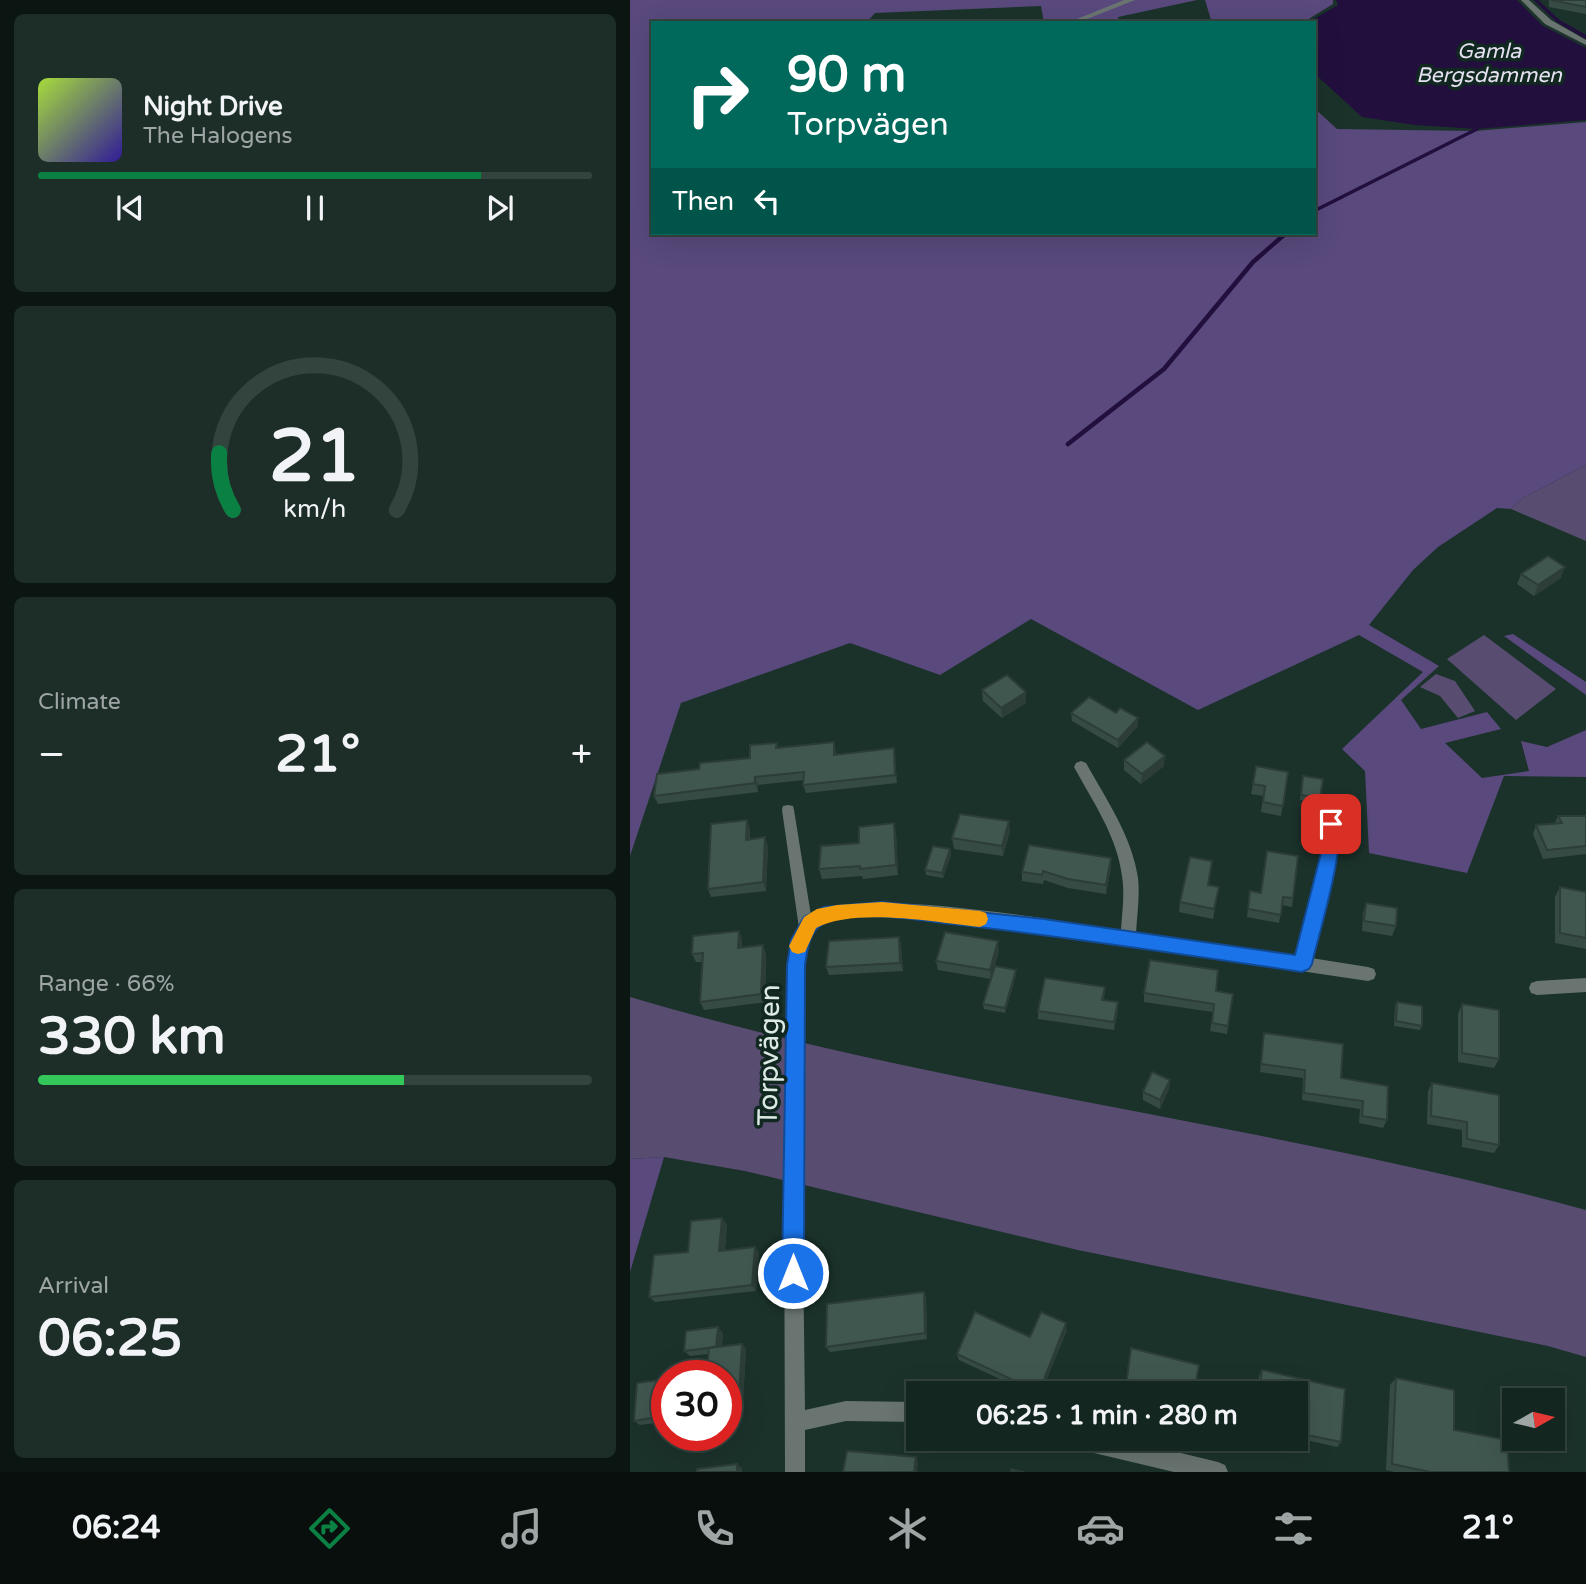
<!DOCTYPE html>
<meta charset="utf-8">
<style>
:root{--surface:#142620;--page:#1d2e29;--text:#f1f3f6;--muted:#9da5a5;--line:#33433e;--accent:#0b8043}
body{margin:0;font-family:"Varela Round",sans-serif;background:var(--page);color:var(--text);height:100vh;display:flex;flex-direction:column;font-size:26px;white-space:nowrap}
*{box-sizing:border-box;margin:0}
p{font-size:23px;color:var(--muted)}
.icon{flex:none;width:38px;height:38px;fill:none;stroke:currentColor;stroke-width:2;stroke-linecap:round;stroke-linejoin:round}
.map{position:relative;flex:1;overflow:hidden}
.panel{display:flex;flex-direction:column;gap:14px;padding:14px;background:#0b1512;width:630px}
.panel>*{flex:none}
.top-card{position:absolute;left:21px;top:21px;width:665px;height:214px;border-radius:0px;box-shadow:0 7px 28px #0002,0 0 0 2px var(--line);background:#00695c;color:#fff;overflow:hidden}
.needle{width:46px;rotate:82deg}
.fabs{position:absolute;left:872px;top:1388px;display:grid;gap:14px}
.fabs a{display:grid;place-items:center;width:63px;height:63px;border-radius:0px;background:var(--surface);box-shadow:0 7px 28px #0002,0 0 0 2px var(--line);font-size:35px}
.speed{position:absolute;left:21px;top:1360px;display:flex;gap:14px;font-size:35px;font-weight:700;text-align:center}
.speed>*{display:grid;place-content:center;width:91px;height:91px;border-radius:50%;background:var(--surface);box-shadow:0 7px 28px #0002,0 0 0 2px var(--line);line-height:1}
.speed .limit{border:10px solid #d22;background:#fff;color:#111}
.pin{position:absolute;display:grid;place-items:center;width:60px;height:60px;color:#fff;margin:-30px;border-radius:14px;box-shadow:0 4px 10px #0006}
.me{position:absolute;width:77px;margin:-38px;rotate:0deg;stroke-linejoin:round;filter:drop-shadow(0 0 5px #0008)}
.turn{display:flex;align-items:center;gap:24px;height:147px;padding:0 21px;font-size:32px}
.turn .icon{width:91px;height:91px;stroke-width:2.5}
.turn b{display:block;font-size:49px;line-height:60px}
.then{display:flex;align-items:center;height:66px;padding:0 21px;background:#0003;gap:14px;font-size:26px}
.big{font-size:52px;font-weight:700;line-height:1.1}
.panel .widget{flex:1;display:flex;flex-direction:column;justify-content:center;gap:10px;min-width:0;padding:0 24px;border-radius:10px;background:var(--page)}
.panel .dial{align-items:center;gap:0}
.dial svg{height:182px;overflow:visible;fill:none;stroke:var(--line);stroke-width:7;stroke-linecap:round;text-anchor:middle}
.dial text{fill:var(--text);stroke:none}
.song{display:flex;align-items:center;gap:21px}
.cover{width:84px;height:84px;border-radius:10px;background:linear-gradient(135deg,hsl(80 70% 55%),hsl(250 70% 35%))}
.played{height:7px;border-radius:4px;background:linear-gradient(90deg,var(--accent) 80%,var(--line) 80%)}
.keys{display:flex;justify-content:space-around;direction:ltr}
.heat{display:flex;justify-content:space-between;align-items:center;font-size:38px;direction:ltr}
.charge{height:10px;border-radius:5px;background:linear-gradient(90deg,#34c759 66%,var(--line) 0)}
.trip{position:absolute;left:276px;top:1381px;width:402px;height:70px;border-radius:0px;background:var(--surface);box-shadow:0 7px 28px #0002,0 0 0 2px var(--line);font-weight:700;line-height:70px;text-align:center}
.menu{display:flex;height:112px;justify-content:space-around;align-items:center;background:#080f0d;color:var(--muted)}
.menu .icon{width:49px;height:49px}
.menu .active{color:var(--accent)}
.menu b{font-size:32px;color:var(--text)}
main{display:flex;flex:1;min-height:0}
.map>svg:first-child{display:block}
.green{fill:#584d71}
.forest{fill:#59497d}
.water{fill:#220f3e}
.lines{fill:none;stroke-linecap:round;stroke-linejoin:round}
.stream-far1{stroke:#220f3e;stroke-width:3.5}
.stream{stroke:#220f3e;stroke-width:4.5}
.lane{fill:#6a7571;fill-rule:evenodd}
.street{fill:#6a7571;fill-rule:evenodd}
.wall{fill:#374b45}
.shaded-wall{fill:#2d3d38}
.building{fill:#405750;stroke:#2d3d38;stroke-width:2}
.route{fill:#1a73e8;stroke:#114b97;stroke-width:2}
.slow{fill:#f59e0b}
.labels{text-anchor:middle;stroke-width:7;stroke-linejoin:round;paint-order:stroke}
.far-water-label{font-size:21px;font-style:italic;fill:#e5e1f1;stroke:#112821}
.near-street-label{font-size:28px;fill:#dce9e5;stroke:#112821}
</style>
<main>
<section class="panel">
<div class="widget">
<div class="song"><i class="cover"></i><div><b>Night Drive</b><p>The Halogens</p></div></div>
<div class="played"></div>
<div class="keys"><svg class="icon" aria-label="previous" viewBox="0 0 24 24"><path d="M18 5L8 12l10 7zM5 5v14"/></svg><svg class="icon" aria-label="pause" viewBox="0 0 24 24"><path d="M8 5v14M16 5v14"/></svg><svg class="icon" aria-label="next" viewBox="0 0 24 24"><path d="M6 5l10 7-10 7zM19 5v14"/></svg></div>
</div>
<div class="widget dial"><svg viewBox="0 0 100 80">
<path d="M14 69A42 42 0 1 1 86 69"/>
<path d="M14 69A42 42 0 0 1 8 44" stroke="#0b8043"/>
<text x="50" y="56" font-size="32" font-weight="700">21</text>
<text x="50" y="72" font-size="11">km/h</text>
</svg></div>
<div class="widget"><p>Climate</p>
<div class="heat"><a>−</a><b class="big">21°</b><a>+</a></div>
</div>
<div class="widget"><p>Range · 66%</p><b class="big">330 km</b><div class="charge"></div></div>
<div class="widget"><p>Arrival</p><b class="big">06:25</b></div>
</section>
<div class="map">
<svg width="956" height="1472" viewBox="0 0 956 1472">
<rect width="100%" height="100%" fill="#1b322b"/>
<g class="green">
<path d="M956,465V541L881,509L893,498Z"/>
<path d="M854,635L926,689L886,720L817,659Z"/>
<path d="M806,674L825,681L845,711L828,718L810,696L790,687Z"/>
<path d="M0,997C313,1090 641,1124 956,1210V1357L918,1346L448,1250L115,1171L34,1157L0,1159Z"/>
</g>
<g class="forest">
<path d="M0,0H567L488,17L489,21L414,23L411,6L245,13L236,23H23V233H684V108L707,129L845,131L956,122V465L893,498L881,509L867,508L808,547L783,570L739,625L809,666L771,700L791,729L857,712L871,729L815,743L852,778L899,771L891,741L917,747L956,730V777L874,776L837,873L739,853L735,771L712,749L793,672L729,635L568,710L401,619L310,675L220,643L51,703L0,856Z"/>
<path d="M575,0H703V4L672,23H582Z"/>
<path d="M883,634L956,682V695L874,636Z"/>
<path d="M34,1157L0,1272V1159Z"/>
</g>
<path class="water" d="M706,0H887L913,26L956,48V120L847,129L785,125L732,117L684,73V23H677L708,5Z"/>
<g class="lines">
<g class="stream-far1">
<path d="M906,0L928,21L956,37"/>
<path d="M684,211L847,129"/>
<path d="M653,236L656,233"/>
</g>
<path class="stream" d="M438,444L534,369L623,262L655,234"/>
<path class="lane" d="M158,805L163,806L164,810L183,928L181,932L176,934L171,932L169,928L152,810L153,806Z"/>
<g class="street">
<path d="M494,0H505L447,23H437Z"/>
<path d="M891,0H899L921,20L956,40V45L915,24Z"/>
<path d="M451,761L456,763C476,799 502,836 508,878C510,896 507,915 506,933L666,956L693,849L694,824L696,820L701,818L706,820C717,844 689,930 681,958L738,967L744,969L746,974L744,979L738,981C619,963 500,945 381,929C338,924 228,904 192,923C177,931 176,950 174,965L172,1163L175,1410L216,1401L289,1402V1422L216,1421L175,1430V1472H155L154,1163L158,965C160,949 163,927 177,916C221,883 431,922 491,930C492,913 495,894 492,876C487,836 463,802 444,767L446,763Z"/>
<path d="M956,978V992L907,995L901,993L899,988L901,983L907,981Z"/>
<path d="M433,1438H489L588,1462L595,1465L598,1472H544L443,1448L436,1445Z"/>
</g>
</g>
<g class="wall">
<path d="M919,0H956V14L919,7Z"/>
<path d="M891,574L931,578L904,596L887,584Z"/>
<path d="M352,690L396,692V703L372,718L353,701Z"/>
<path d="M441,713H486L508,718V726L488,748L442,721Z"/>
<path d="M204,742L206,754L265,757L267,783L176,793L173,785L174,780L128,785V792L28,804L24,796L69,769L120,758L147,743L148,748Z"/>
<path d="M494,760L534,766L511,784L494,770Z"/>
<path d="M658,772L651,816L631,812L633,796L621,794L623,784Z"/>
<path d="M673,776L693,779L689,803L670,800Z"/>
<path d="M928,816H956V854L913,859L903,834L906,825L925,823Z"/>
<path d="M117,820L120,829V839L138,846L136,891L81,897L78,889Z"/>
<path d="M380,831L373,856L324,849L322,838Z"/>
<path d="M266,833L268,875L233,879L232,876L192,879L189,869L229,843Z"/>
<path d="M320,849L321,854L313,878L296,875L295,870Z"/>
<path d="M481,867L476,894L438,888L414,880L413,884L392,881V872Z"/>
<path d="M581,871L579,885L589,887L583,919L549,912L550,902Z"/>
<path d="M930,887L956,892V949L925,943V897Z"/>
<path d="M620,891L663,898L662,907L652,905L649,923L617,917Z"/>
<path d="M736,903L766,926L762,936L732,931L733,913Z"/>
<path d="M269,937L271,946L273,971L199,975L196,967Z"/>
<path d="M112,939V948L133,945L136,954L135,1002L74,1010L70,1002L72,962H66L62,954Z"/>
<path d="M369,951L363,972L386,970V975L375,1013L354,1009L353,1004L361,979L308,970L306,961Z"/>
<path d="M475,987L474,1000L488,1002V1010L484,1030L408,1019V1011Z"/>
<path d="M586,991L603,994L597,1034L580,1031L583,1012L514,1002V993Z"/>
<path d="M767,1002L792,1026L790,1030L764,1026L765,1006Z"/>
<path d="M832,1004L869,1059L864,1068L828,1062V1014Z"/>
<path d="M634,1033L711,1078L757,1120L753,1128L729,1123L730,1109L672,1100L673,1078L630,1072Z"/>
<path d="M540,1080L539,1089L530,1109L513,1100V1092Z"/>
<path d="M802,1083L869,1145L864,1153L832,1147V1130L797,1124L798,1091Z"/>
<path d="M97,1224L95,1250L129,1253L126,1291L25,1302L19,1297L58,1252Z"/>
<path d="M294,1292L296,1298L297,1339L200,1352L196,1347Z"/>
<path d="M437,1330L411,1393H400L329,1360L327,1354L400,1337Z"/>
<path d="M93,1333L92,1346L112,1344L116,1349L112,1417L96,1419V1376L78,1354L60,1356L54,1351Z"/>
<path d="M632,1370L715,1389L711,1442L707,1447L667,1438V1393H627L629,1376Z"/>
<path d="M766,1378L824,1430L879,1472H764L756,1470L760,1385Z"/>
<path d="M34,1385V1389H37V1424L33,1422L10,1425L4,1421Z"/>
</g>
<g class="shaded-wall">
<path d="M935,567L931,578L904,596L908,585Z"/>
<path d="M396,692V703L372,718L371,708Z"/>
<path d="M508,718V726L488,748V740Z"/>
<path d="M264,748L265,757L267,783L265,775Z"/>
<path d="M535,756L534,766L511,784L512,774Z"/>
<path d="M125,777L128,785V792L125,783Z"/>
<path d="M117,820L120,829L119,848L116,840Z"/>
<path d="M379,821L380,831L373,856L372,846Z"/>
<path d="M264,823L266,833L268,875L266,865Z"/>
<path d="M135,837L138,846L136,891L133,882Z"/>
<path d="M320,849L321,854L313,878L312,873Z"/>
<path d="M481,858V867L476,894V885Z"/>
<path d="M109,931L112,939V957L108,948Z"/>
<path d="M269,937L271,946L273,971L270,963Z"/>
<path d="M368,941L369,951L361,979L360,970Z"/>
<path d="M133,945L136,954L135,1002L131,994Z"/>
<path d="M386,970V975L375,1013V1008Z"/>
<path d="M488,1002V1010L484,1030V1022Z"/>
<path d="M540,1080L539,1089L530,1109V1100Z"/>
<path d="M92,1218L97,1224L94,1257L89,1251Z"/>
<path d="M125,1247L129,1253L126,1291L122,1285Z"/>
<path d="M294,1292L296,1298L297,1339L295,1333Z"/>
<path d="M436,1323L437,1330L411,1393H409Z"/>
<path d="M88,1327L93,1333L91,1352L86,1347Z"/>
<path d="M112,1344L116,1349L112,1417L108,1412Z"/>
<path d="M29,1380L34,1385L33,1395L28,1390Z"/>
<path d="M286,1457L288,1462L287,1472H284Z"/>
<path d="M107,1464L112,1468V1472H107Z"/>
</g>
<g class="building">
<path d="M921,0H956V7Z"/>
<path d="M918,556L935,567L908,585L891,574Z"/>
<path d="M377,675L396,692L371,708L352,690Z"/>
<path d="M459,697L486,713L490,708L508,718L488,740L441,713Z"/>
<path d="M204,742V755L264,748L265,775L173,785L174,772L125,777V783L24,796L27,774L69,769L70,763L120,758V745L147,743L146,748Z"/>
<path d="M517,742L535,756L512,774L494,760Z"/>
<path d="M626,766L658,772L653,806L633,802L635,786L623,784Z"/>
<path d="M673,776L693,779L690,798L671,795Z"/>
<path d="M330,814L379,821L372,846L322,838Z"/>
<path d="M928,816H956V846L917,850L906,825L932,823Z"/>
<path d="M117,820L116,840L135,837L133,882L78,889L81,824Z"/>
<path d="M264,823L266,865L230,869V866L189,869L191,846L229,843V827Z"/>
<path d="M399,845L481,858L476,885L438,879L413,871L412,875L392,872Z"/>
<path d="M303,846L320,849L312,873L295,870Z"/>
<path d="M637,851L668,856L663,898L653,897L651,915L618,909L620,891L631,893Z"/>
<path d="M560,857L582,861L578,885L589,887L584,909L550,902Z"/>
<path d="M930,887L956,892V938L930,933Z"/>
<path d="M736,903L767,908L766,926L734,921Z"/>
<path d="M109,931L108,948L133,945L131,994L70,1002L73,953L62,954L63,936Z"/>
<path d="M315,932L368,941L360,970L306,961Z"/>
<path d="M269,937L270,963L196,967L199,941Z"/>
<path d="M520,960L588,970L586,991L603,994L598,1026L582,1023L584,1004L514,993Z"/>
<path d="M365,966L386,970L375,1008L353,1004Z"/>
<path d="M415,978L475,987L472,1000L488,1002L484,1022L408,1011Z"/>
<path d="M767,1002L792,1006V1026L766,1021Z"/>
<path d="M832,1004L869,1010V1059L832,1053Z"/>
<path d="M634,1033L713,1044L711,1078L758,1086L757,1120L732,1116L733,1101L674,1093L675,1070L631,1064Z"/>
<path d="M522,1072L540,1080L530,1100L513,1092Z"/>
<path d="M802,1083L869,1095V1145L837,1139V1122L801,1116Z"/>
<path d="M92,1218L89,1251L125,1247L122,1285L19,1297L24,1255L58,1252L61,1221Z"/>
<path d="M294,1292L295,1333L196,1347L197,1304Z"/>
<path d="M345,1312L400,1337L411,1312L436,1323L409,1392L327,1354Z"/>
<path d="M88,1327L86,1347L54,1351L56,1331Z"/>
<path d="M112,1344L108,1412L96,1413V1376H76L79,1348Z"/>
<path d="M501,1348L569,1365L564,1393H495Z"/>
<path d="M632,1370L715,1389L711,1442L667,1433V1393H629Z"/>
<path d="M766,1378L824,1390V1430L877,1440L879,1472H800L762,1464Z"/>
<path d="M29,1380L28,1390L37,1389V1421H33V1416L4,1421L7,1383Z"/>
<path d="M217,1451L286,1457L284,1472H213Z"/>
<path d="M107,1464V1472H67V1469Z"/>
<path d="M381,1469L394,1472H381Z"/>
</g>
<path class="route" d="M701,817L706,819C718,842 688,936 682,964L679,969L672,972C559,955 445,938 331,925C293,921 235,910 199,921C179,928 178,947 175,965L174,1273L171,1281L163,1284L155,1281L152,1273L157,965L161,940L174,917L194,907L252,902L414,919L665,955L692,849L695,819Z"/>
<path class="slow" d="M252,902L350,911L356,913L358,919L356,924L350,927C306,922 224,907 186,928L175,952L168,954L162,952L159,946L174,917L187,909L207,905Z"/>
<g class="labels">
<g class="far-water-label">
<text x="859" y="58">Gamla<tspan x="859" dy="24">Bergsdammen</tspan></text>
</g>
<g class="near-street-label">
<text transform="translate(138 1055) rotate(-89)" y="10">Torpvägen</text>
</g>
</g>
</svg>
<div class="fabs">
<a><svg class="needle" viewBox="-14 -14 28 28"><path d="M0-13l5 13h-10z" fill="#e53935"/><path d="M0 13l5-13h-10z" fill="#9da5a5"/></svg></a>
</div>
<div class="speed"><div class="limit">30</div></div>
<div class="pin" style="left:701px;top:824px;background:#d93025"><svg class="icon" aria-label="arrive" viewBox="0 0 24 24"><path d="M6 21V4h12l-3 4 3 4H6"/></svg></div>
<svg class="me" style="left:163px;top:1273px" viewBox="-20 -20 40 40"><circle r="17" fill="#1a73e8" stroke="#fff" stroke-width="3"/><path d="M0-11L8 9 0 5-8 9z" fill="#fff"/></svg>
<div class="trip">06:25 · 1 min · 280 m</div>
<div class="top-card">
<div class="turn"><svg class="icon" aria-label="right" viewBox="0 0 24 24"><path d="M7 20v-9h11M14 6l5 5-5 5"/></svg><div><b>90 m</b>Torpvägen</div></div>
<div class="then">Then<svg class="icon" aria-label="left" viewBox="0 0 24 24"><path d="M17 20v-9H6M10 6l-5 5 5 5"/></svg></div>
</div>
</div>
</main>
<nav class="menu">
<b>06:24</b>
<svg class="icon active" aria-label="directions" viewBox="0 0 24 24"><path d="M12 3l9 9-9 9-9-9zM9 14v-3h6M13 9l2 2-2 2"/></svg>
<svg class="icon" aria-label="music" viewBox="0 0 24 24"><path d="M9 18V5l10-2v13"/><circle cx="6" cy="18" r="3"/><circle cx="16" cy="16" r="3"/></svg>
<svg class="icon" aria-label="phone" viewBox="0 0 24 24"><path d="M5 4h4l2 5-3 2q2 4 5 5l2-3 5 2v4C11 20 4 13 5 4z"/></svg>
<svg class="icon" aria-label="climate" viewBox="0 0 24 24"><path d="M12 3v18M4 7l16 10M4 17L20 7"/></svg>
<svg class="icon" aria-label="car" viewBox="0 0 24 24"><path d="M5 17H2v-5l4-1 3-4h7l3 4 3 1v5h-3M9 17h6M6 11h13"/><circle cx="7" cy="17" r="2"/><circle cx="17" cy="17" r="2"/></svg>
<svg class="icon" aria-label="filters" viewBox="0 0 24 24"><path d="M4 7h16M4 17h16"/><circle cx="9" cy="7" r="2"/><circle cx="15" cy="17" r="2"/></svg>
<b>21°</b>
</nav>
